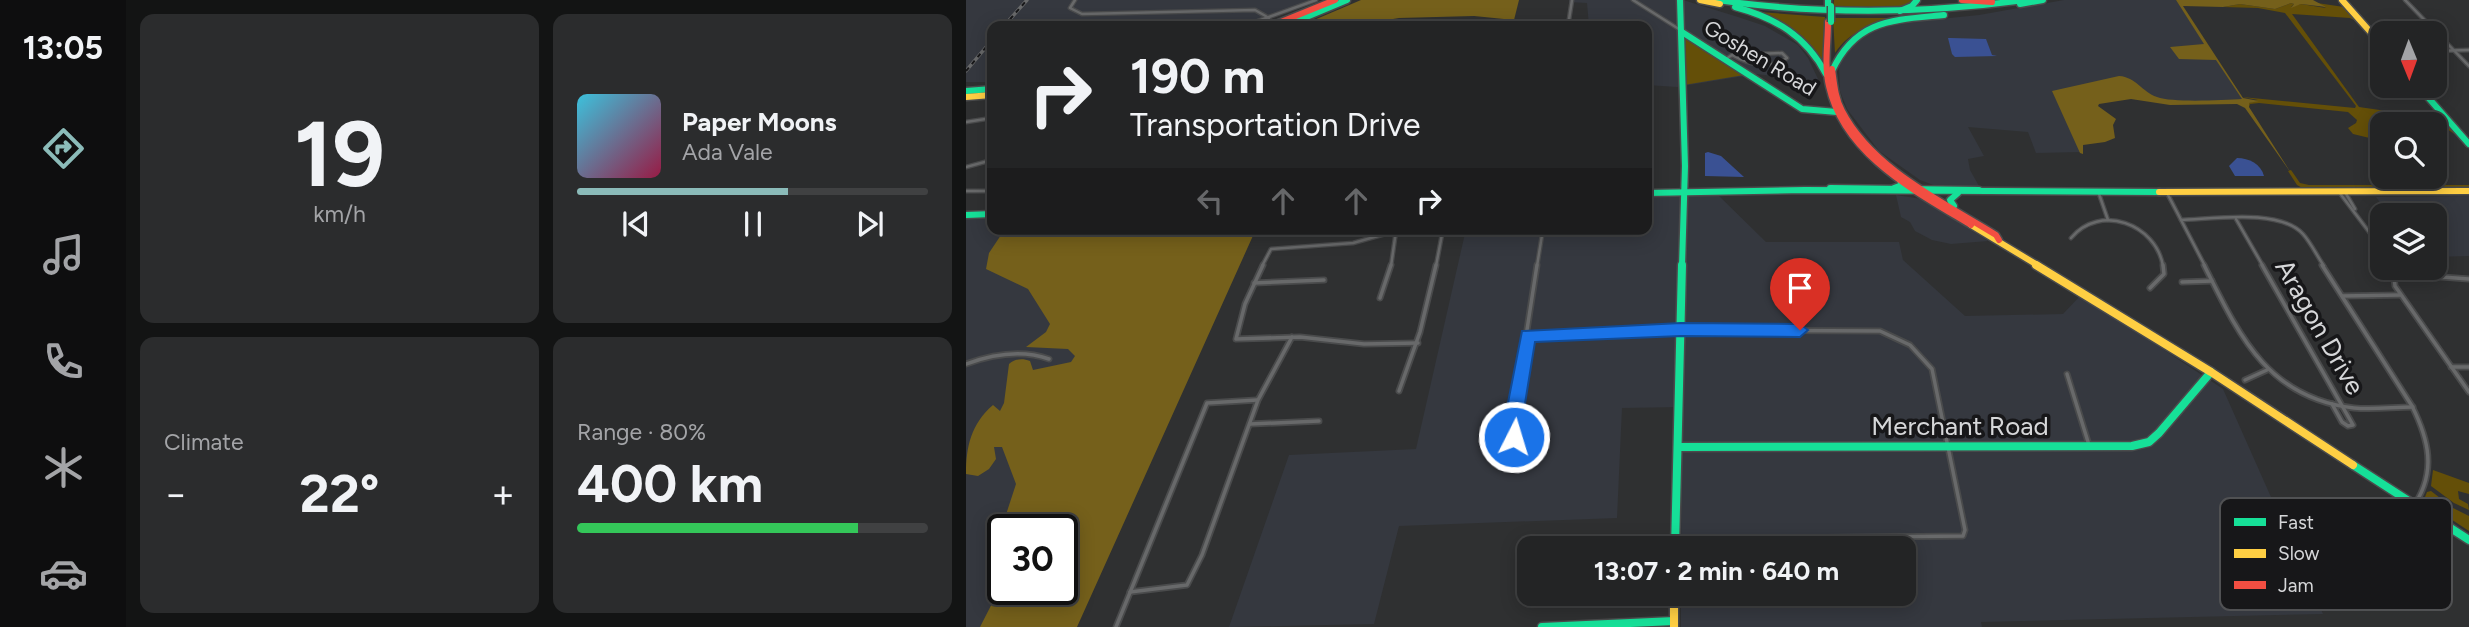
<!DOCTYPE html>
<meta charset="utf-8">
<style>
:root{--surface:#232425;--page:#2b2c2d;--text:#f1f3f6;--muted:#a3a4a7;--line:#404142;--accent:#8bbbb9}
body{margin:0;font-family:Figtree,sans-serif;background:var(--page);color:var(--text);height:100vh;display:flex;flex-direction:column;font-size:26px;white-space:nowrap}
*{box-sizing:border-box;margin:0}
p{font-size:23px;color:var(--muted)}
.icon{flex:none;width:38px;height:38px;fill:none;stroke:currentColor;stroke-width:2;stroke-linecap:round;stroke-linejoin:round}
.map{position:relative;flex:1;overflow:hidden}
.panel{display:flex;flex-direction:column;gap:14px;padding:14px;background:#131414;width:840px}
.panel>*{flex:none}
.hud{position:absolute;left:21px;top:21px;width:665px;height:214px;border-radius:14px;box-shadow:0 4px 18px #0003,0 0 0 2px var(--line);background:#232425;color:var(--text);overflow:hidden}
.needle{width:46px;rotate:179deg}
.fabs{position:absolute;left:1404px;top:21px;display:grid;gap:14px}
.fabs a{display:grid;place-items:center;width:77px;height:77px;border-radius:14px;background:var(--surface);box-shadow:0 4px 18px #0003,0 0 0 2px var(--line);font-size:35px}
.speed{position:absolute;left:21px;top:514px;display:flex;gap:14px;font-size:35px;font-weight:700;text-align:center}
.speed>*{display:grid;place-content:center;width:91px;height:91px;border-radius:50%;background:var(--surface);box-shadow:0 4px 18px #0003,0 0 0 2px var(--line);line-height:1}
.speed .limit{border:4px solid #111;border-radius:10px;background:#fff;color:#111}
.pin{position:absolute;display:grid;place-items:center;width:60px;height:60px;color:#fff;margin:-72px -30px;border-radius:50% 50% 50% 0;rotate:-45deg;box-shadow:0 0 7px #0007}
.pin .icon{rotate:45deg}
.me{position:absolute;width:77px;margin:-38px;rotate:5deg;stroke-linejoin:round;filter:drop-shadow(0 0 5px #0008)}
.turn{display:flex;align-items:center;gap:24px;height:147px;padding:0 28px;font-size:32px}
.turn .icon{width:91px;height:91px;stroke-width:2.5}
.turn b{display:block;font-size:49px;line-height:60px}
.lanes{display:flex;align-items:center;height:66px;padding:0 28px;background:#0003;justify-content:center;gap:35px;direction:ltr}
.lanes .off{opacity:.35}
.big{font-size:52px;font-weight:700;line-height:1.1}
.panel .widget{flex:1;display:flex;flex-direction:column;justify-content:center;gap:10px;min-width:0;padding:0 24px;border-radius:14px;background:var(--page)}
.panel .dial{align-items:center;gap:0}
.dial b{font-size:91px;line-height:1}
.song{display:flex;align-items:center;gap:21px}
.cover{width:84px;height:84px;border-radius:10px;background:linear-gradient(135deg,hsl(190 70% 55%),hsl(340 70% 35%))}
.played{height:7px;border-radius:4px;background:linear-gradient(90deg,var(--accent) 60%,var(--line) 60%)}
.keys{display:flex;justify-content:space-around;direction:ltr}
.heat{display:flex;justify-content:space-between;align-items:center;font-size:38px;direction:ltr}
.charge{height:10px;border-radius:5px;background:linear-gradient(90deg,#34c759 80%,var(--line) 0)}
.panel .tiles{flex:1;display:grid;gap:14px;grid-template-columns:repeat(2,1fr)}
.trip{position:absolute;left:551px;top:536px;width:399px;height:70px;border-radius:14px;background:var(--surface);box-shadow:0 4px 18px #0003,0 0 0 2px var(--line);font-weight:700;line-height:70px;text-align:center}
main{display:flex;flex:1;min-height:0}
.menu{display:flex;flex-direction:column;width:126px;justify-content:space-around;align-items:center;background:#0e0e0f;color:var(--muted)}
.menu .icon{width:49px;height:49px}
.menu .selected{color:var(--accent)}
.menu b{font-size:32px;color:var(--text)}
.map>svg:first-child{display:block}
.built{fill:#35383f;fill-rule:evenodd}
.green{fill:#644f08}
.forest{fill:#75601b}
.water{fill:#3a5193}
.lines{fill:none;stroke-linecap:round;stroke-linejoin:round}
.street-far1-casing{stroke:#4a4b4c;stroke-width:5}
.street-casing{stroke:#4a4b4c;stroke-width:7}
.fast-far1-casing{stroke:#4a4b4c;stroke-width:9}
.fast-casing{stroke:#4a4b4c;stroke-width:11}
.slow-far1-casing{stroke:#4a4b4c;stroke-width:9}
.slow-casing{stroke:#4a4b4c;stroke-width:11}
.jam-casing{stroke:#4a4b4c;stroke-width:9}
.street-far1{stroke:#68696a;stroke-width:2.5}
.street{stroke:#68696a;stroke-width:3.5}
.fast-far1{stroke:#16e098;stroke-width:6}
.fast{stroke:#16e098;stroke-width:8}
.slow-far1{stroke:#ffcf43;stroke-width:6}
.slow{stroke:#ffcf43;stroke-width:8}
.jam{stroke:#f24e42;stroke-width:6}
.rail-casing{stroke:#68696a;stroke-width:3.5}
.rail{stroke:#171719;stroke-width:2;stroke-dasharray:4.5;stroke-linecap:butt}
.fast-bridge-casing{stroke:#4a4b4c;stroke-width:9;stroke-linecap:butt}
.fast-bridge{stroke:#16e098;stroke-width:6}
.route{fill:#1a73e8;stroke:#114b97;stroke-width:2}
.labels{text-anchor:middle;stroke-width:7;stroke-linejoin:round;paint-order:stroke}
.far-street-label{font-size:21px;fill:#d6d7d9;stroke:#171719}
.street-label{font-size:26px;fill:#d6d7d9;stroke:#171719}
.key{fill:#171719;stroke:#505153;stroke-width:2}
.key-label{font-size:19px;fill:#d6d7d9}
</style>
<main>
<nav class="menu">
<b>13:05</b>
<svg class="icon selected" aria-label="directions" viewBox="0 0 24 24"><path d="M12 3l9 9-9 9-9-9zM9 14v-3h6M13 9l2 2-2 2"/></svg>
<svg class="icon" aria-label="music" viewBox="0 0 24 24"><path d="M9 18V5l10-2v13"/><circle cx="6" cy="18" r="3"/><circle cx="16" cy="16" r="3"/></svg>
<svg class="icon" aria-label="phone" viewBox="0 0 24 24"><path d="M5 4h4l2 5-3 2q2 4 5 5l2-3 5 2v4C11 20 4 13 5 4z"/></svg>
<svg class="icon" aria-label="climate" viewBox="0 0 24 24"><path d="M12 3v18M4 7l16 10M4 17L20 7"/></svg>
<svg class="icon" aria-label="car" viewBox="0 0 24 24"><path d="M5 17H2v-5l4-1 3-4h7l3 4 3 1v5h-3M9 17h6M6 11h13"/><circle cx="7" cy="17" r="2"/><circle cx="17" cy="17" r="2"/></svg>
</nav>
<section class="panel">
<div class="tiles">
<div class="widget dial"><b>19</b><p>km/h</p></div>
<div class="widget">
<div class="song"><i class="cover"></i><div><b>Paper Moons</b><p>Ada Vale</p></div></div>
<div class="played"></div>
<div class="keys"><svg class="icon" aria-label="previous" viewBox="0 0 24 24"><path d="M18 5L8 12l10 7zM5 5v14"/></svg><svg class="icon" aria-label="pause" viewBox="0 0 24 24"><path d="M8 5v14M16 5v14"/></svg><svg class="icon" aria-label="next" viewBox="0 0 24 24"><path d="M6 5l10 7-10 7zM19 5v14"/></svg></div>
</div>
<div class="widget"><p>Climate</p>
<div class="heat"><a>−</a><b class="big">22°</b><a>+</a></div>
</div>
<div class="widget"><p>Range · 80%</p><b class="big">400 km</b><div class="charge"></div></div>
</div>
</section>
<div class="map">
<svg width="1503" height="627" viewBox="0 0 1503 627">
<rect width="100%" height="100%" fill="#2f3031"/>
<g class="built">
<path d="M0,0H343L282,26H26V82H0Z"/>
<path d="M603,0H717L772,17L799,26L832,45L842,58L853,81L790,74L711,87L681,85V26H623L621,3L603,2Z"/>
<path d="M1098,0H1210L1279,101H1203L1090,93L1115,152L1070,153L1062,132L1002,127L1018,156L1002,159L1004,170L1013,186H970L954,180L913,151L881,109L874,91L873,65L878,52L904,31L935,23L1013,15Z"/>
<path d="M752,195L800,242H933L937,260L999,316L1097,314L1115,295L1257,389L1357,614L1015,622L1016,627H715V593H938V548H715L716,407L656,408L651,518L433,526L408,624L263,627L323,455L450,449L500,229H681V197Z"/>
<path d="M930,195L956,199L1022,241L985,244L966,240L949,231L944,222L935,217Z"/>
<path d="M1503,196V256L1468,257V215H1423L1410,197Z"/>
<path d="M26,215V229H282L104,627H0V216ZM37,530H96V590H37Z"/>
</g>
<g class="green">
<path d="M868,0H948L939,8L930,10L867,11Z"/>
<path d="M1372,0H1374L1416,48L1392,22L1384,18L1326,14L1393,107L1476,119L1450,86L1503,147C1482,124 1464,121 1434,119L1435,124H1416V128L1414,126L1416,124L1405,122L1416,132V141L1387,134L1382,128L1390,123L1391,120L1382,112L1293,103L1284,104L1283,107V103L1292,100L1276,97L1389,108L1390,106L1319,13L1292,8L1257,7L1274,4L1309,9L1325,3L1328,4L1325,7L1335,4L1360,8L1351,3L1378,7Z"/>
<path d="M793,12L859,17L858,63L836,36Z"/>
<path d="M867,18H932C907,25 884,30 869,53Z"/>
<path d="M720,38L723,39L778,75L718,85L717,41Z"/>
<path d="M1325,170L1334,183L1343,185H1444L1446,182L1442,177H1447L1454,185H1503V188L1338,189L1331,185L1322,171Z"/>
<path d="M1467,470L1503,483V494L1492,491L1493,499L1502,504L1503,510L1488,503L1465,486Z"/>
<path d="M1465,491L1487,508L1503,516V531L1462,504L1463,499L1459,497L1461,492Z"/>
</g>
<g class="forest">
<path d="M395,0H553L548,20L508,16L433,18L384,26H334Z"/>
<path d="M1210,0H1347L1360,7L1335,4L1325,8L1328,4L1325,3L1309,9L1274,4L1257,7L1217,6L1277,98L1293,101L1283,103V107L1325,173L1279,108L1271,104L1204,105L1165,99L1133,104L1132,106L1150,119L1147,125L1149,138L1139,142L1117,145V154L1114,153L1086,91L1153,76C1170,77 1176,92 1191,97C1207,103 1257,100 1276,99L1250,60L1213,59L1204,47L1238,44Z"/>
<path d="M39,229H290L111,627H14L37,582V590H96V530H37V551L32,539L50,484L36,447H28L30,459L23,469L12,476L0,474C0,447 5,424 27,405L34,411L38,403L43,364C49,359 56,358 64,361L67,370L105,362L109,356L102,349L60,347L80,332L84,324L62,289L20,269L23,253Z"/>
</g>
<g class="water">
<path d="M985,38L1020,39L1026,55L1031,56L989,57L986,54L982,38Z"/>
<path d="M742,152L755,156L778,177L739,176V153Z"/>
<path d="M1271,158C1283,158 1295,164 1298,176H1269L1263,166Z"/>
</g>
<g class="lines">
<defs>
<g id="street-far1">
<path d="M109,0L104,8L116,14L289,10L303,18"/>
<path d="M667,0L716,31"/>
<path d="M1439,0L1503,66"/>
<path d="M278,26L350,0"/>
<path d="M530,26L531,22"/>
<path d="M602,26L606,0"/>
<path d="M1468,51L1503,50"/>
<path d="M816,53L821,58C804,70 782,64 766,55Z"/>
<path d="M760,59L766,55"/>
<path d="M0,122L26,118"/>
<path d="M0,167L26,160"/>
<path d="M0,191H26"/>
<path d="M1132,191L1142,220"/>
<path d="M1200,191L1239,266"/>
<path d="M1373,192L1416,249"/>
<path d="M1379,192L1389,209"/>
<path d="M1270,219L1297,266"/>
<path d="M1215,220C1247,219 1313,208 1337,234C1345,243 1351,256 1358,266"/>
<path d="M1105,238C1134,203 1190,224 1197,266"/>
<path d="M296,266L305,249L387,243L437,229"/>
<path d="M425,266L430,231"/>
<path d="M470,266L477,229"/>
<path d="M571,266L577,229"/>
</g>
<g id="street">
<path d="M297,265L279,304L270,339L334,337L398,344L452,343"/>
<path d="M1238,265C1273,335 1301,398 1388,408C1408,410 1427,407 1447,407"/>
<path d="M1296,265L1387,425L1382,426L1376,422L1366,404"/>
<path d="M1356,265L1446,406C1463,440 1470,471 1449,504"/>
<path d="M1437,268L1428,277L1429,286L1503,392"/>
<path d="M1437,268L1463,276L1503,279"/>
<path d="M1216,282L1246,281"/>
<path d="M288,283L358,280"/>
<path d="M1184,288L1198,274L1197,265"/>
<path d="M1377,296L1434,295"/>
<path d="M414,298L425,265"/>
<path d="M562,336L715,330L914,331L944,345L966,369L999,530L997,536L709,539"/>
<path d="M0,364C27,354 55,349 83,359"/>
<path d="M1485,367H1503"/>
<path d="M1101,374L1123,445"/>
<path d="M1279,380L1301,370"/>
<path d="M433,391L454,332L470,265"/>
<path d="M284,424L353,421"/>
<path d="M562,449L550,442L546,427L571,265"/>
<path d="M164,592L221,585L236,555L292,400L326,337"/>
<path d="M150,627L241,403L291,400"/>
</g>
<g id="fast-far1">
<path d="M714,0L719,166L716,266"/>
<path d="M751,0C855,15 955,14 1059,0"/>
<path d="M862,0V6"/>
<path d="M1054,4L1077,0"/>
<path d="M769,7C810,18 840,36 860,74"/>
<path d="M934,11L946,6L951,0"/>
<path d="M319,26L381,0"/>
<path d="M716,32L836,109L871,112"/>
<path d="M866,71C890,19 927,20 978,15"/>
<path d="M1452,86L1503,144"/>
<path d="M0,91L26,89"/>
<path d="M864,188L1013,190"/>
<path d="M928,188L936,185L933,178"/>
<path d="M681,193L839,190L1193,192"/>
<path d="M988,206L984,200L992,193"/>
<path d="M0,215L26,214"/>
</g>
<g id="fast">
<path d="M712,447L1166,446L1183,442L1193,433L1245,372"/>
<path d="M1387,465L1503,540"/>
<path d="M709,548L716,265"/>
<path d="M576,627L708,621"/>
</g>
<g id="slow-far1">
<path d="M734,0L754,4"/>
<path d="M1376,0L1416,45"/>
<path d="M0,97L26,95"/>
<path d="M1193,192L1503,191"/>
<path d="M1005,225L1073,266"/>
</g>
<g id="slow">
<path d="M1070,265L1245,372L1387,465"/>
<path d="M708,593V627"/>
</g>
<g id="jam">
<path d="M996,0L1026,2"/>
<path d="M862,22C862,43 858,65 863,86C878,155 951,192 1005,225"/>
<path d="M305,26L369,0"/>
<path d="M866,69C868,83 869,98 876,111C906,169 977,202 1030,235L1033,240"/>
</g>
</defs>
<use href="#street-far1" class="street-far1-casing"/>
<use href="#street" class="street-casing"/>
<use href="#fast-far1" class="fast-far1-casing"/>
<use href="#fast" class="fast-casing"/>
<use href="#slow-far1" class="slow-far1-casing"/>
<use href="#slow" class="slow-casing"/>
<use href="#jam" class="jam-casing"/>
<use href="#street-far1" class="street-far1"/>
<use href="#street" class="street"/>
<use href="#fast-far1" class="fast-far1"/>
<use href="#fast" class="fast"/>
<use href="#slow-far1" class="slow-far1"/>
<use href="#slow" class="slow"/>
<use href="#jam" class="jam"/>
<defs>
<g id="rail">
<path d="M38,26L61,0"/>
<path d="M0,71L26,40"/>
</g>
</defs>
<use href="#rail" class="rail-casing"/>
<use href="#rail" class="rail"/>
<defs>
<path id="fast-bridge" d="M865,6V22"/>
</defs>
<use href="#fast-bridge" class="fast-bridge-casing"/>
<use href="#fast-bridge" class="fast-bridge"/>
</g>
<path class="route" d="M715,323L834,324L842,330L834,337L715,336L569,342L555,428L556,437L554,443L548,445L541,443L537,428L556,331Z"/>
<g class="labels">
<g class="far-street-label">
<text transform="translate(794 58) rotate(31)" y="7">Goshen Road</text>
</g>
<g class="street-label">
<text transform="translate(1354 327) rotate(60)" y="9">Aragon Drive</text>
<text x="994" y="435">Merchant Road</text>
</g>
</g>
<rect x="1254" y="498" width="232" height="112" rx="10" class="key"/>
<rect x="1268" y="518" width="32" height="8" fill="#16e098"/>
<rect x="1268" y="549" width="32" height="9" fill="#ffcf43"/>
<rect x="1268" y="581" width="32" height="8" fill="#f24e42"/>
<g class="key-label">
<text x="1312" y="529">Fast</text>
<text x="1312" y="560">Slow</text>
<text x="1312" y="592">Jam</text>
</g>
</svg>
<div class="fabs">
<a><svg class="needle" viewBox="-14 -14 28 28"><path d="M0-13l5 13h-10z" fill="#e53935"/><path d="M0 13l5-13h-10z" fill="#a3a4a7"/></svg></a>
<a><svg class="icon" aria-label="search" viewBox="0 0 24 24"><circle cx="10" cy="10" r="6"/><path d="M15 15l6 6"/></svg></a>
<a><svg class="icon" aria-label="layers" viewBox="0 0 24 24"><path d="M12 4l9 5-9 5-9-5zM3 14l9 5 9-5"/></svg></a>
</div>
<div class="speed"><div class="limit">30</div></div>
<div class="pin" style="left:834px;top:330px;background:#d93025"><svg class="icon" aria-label="arrive" viewBox="0 0 24 24"><path d="M6 21V4h12l-3 4 3 4H6"/></svg></div>
<svg class="me" style="left:548px;top:437px" viewBox="-20 -20 40 40"><circle r="17" fill="#1a73e8" stroke="#fff" stroke-width="3"/><path d="M0-11L8 9 0 5-8 9z" fill="#fff"/></svg>
<div class="trip">13:07 · 2 min · 640 m</div>
<div class="hud">
<div class="turn"><svg class="icon" aria-label="right" viewBox="0 0 24 24"><path d="M7 20v-9h11M14 6l5 5-5 5"/></svg><div><b>190 m</b>Transportation Drive</div></div>
<div class="lanes"><svg class="icon off" aria-label="left" viewBox="0 0 24 24"><path d="M17 20v-9H6M10 6l-5 5 5 5"/></svg><svg class="icon off" aria-label="ahead" viewBox="0 0 24 24"><path d="M12 20V5M6 11l6-6 6 6"/></svg><svg class="icon off" aria-label="ahead" viewBox="0 0 24 24"><path d="M12 20V5M6 11l6-6 6 6"/></svg><svg class="icon" aria-label="right" viewBox="0 0 24 24"><path d="M7 20v-9h11M14 6l5 5-5 5"/></svg></div>
</div>
</div>
</main>
